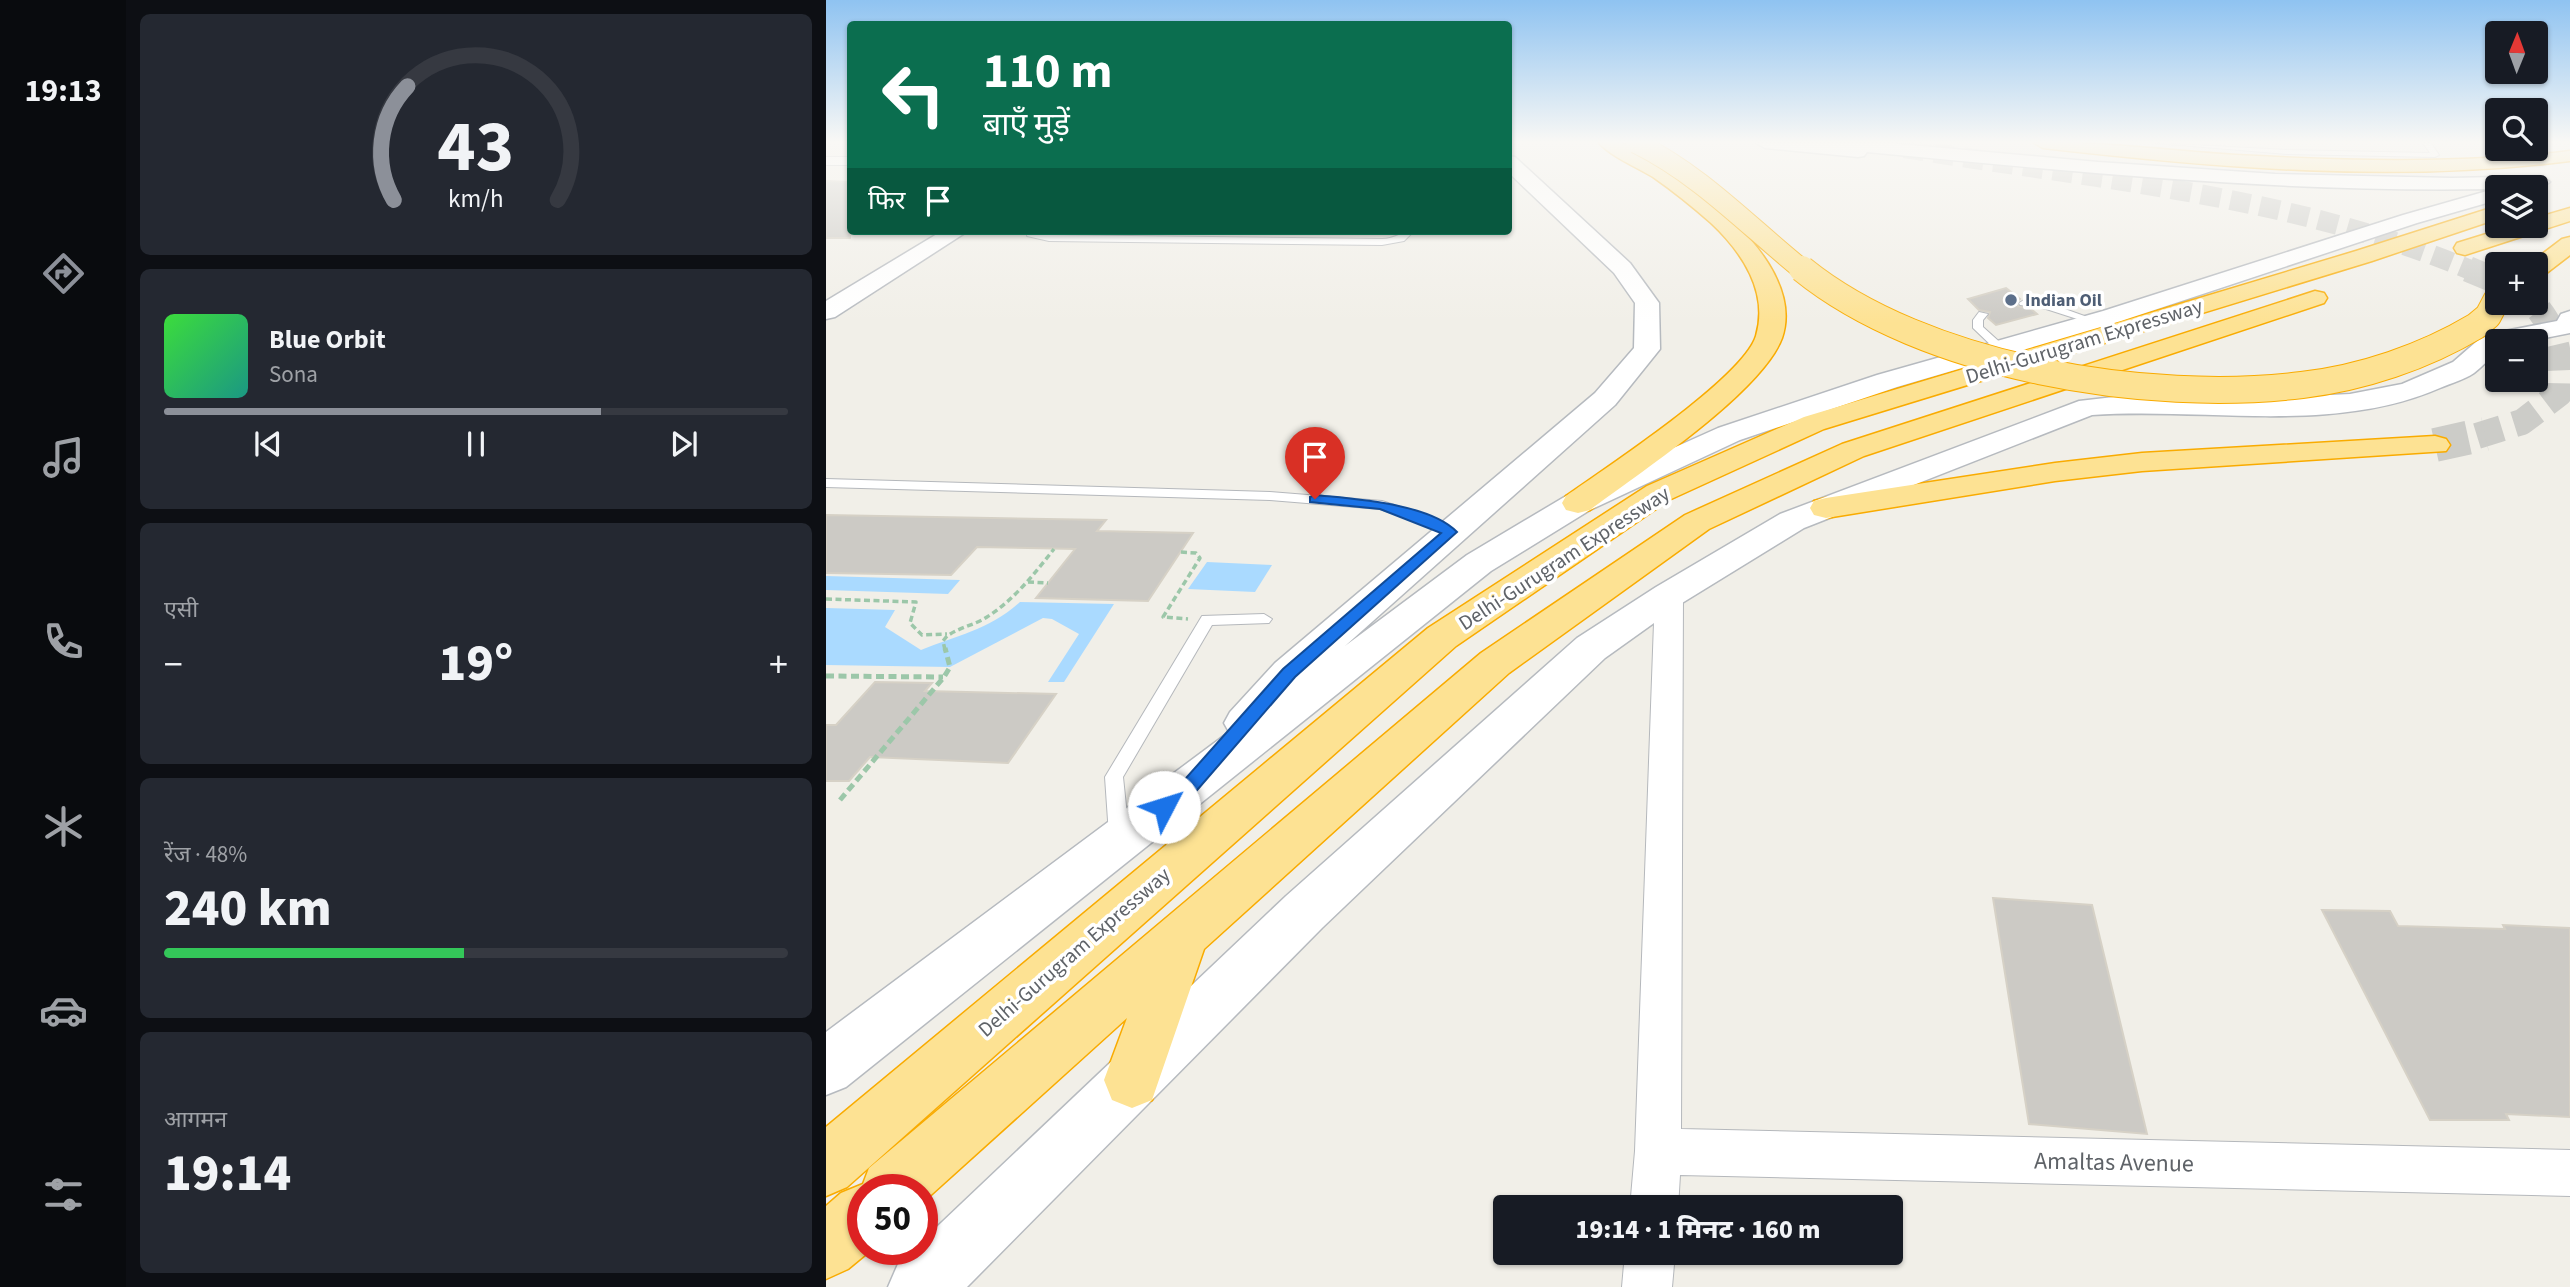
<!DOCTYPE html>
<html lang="hi">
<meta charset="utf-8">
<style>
:root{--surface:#171b24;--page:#242831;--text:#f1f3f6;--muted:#9ea1a6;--line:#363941;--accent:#8c9099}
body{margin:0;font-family:"Source Sans 3","Noto Sans Devanagari",sans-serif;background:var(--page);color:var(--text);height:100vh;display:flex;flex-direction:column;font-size:26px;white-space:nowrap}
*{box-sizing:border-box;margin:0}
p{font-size:23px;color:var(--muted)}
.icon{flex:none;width:38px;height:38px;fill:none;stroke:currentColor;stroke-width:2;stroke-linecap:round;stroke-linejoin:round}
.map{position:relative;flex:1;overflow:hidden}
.side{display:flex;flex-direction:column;gap:14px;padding:14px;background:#0d0f14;width:700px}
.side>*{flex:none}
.banner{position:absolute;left:21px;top:21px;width:665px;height:214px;border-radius:7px;box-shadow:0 2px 5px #0004;background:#0b6e4f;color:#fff;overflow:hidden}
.needle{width:46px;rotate:1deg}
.controls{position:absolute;left:1659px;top:21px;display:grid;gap:14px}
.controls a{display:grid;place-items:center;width:63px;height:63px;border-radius:7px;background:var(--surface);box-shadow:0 2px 5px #0004;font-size:35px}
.speed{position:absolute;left:21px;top:1174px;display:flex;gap:14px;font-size:35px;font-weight:700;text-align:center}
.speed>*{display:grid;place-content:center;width:91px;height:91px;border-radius:50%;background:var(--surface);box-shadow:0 2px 5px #0004;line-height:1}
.speed .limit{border:10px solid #d22;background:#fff;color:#111}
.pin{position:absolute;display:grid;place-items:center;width:60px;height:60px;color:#fff;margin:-72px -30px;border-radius:50% 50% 50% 0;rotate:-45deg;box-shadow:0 0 7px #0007}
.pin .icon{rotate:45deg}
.me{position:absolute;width:77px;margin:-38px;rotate:50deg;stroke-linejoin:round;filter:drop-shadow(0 0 5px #0008)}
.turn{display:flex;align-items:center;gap:24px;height:147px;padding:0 21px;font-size:32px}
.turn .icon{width:91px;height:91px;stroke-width:2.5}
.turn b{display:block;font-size:49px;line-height:60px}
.then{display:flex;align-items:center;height:66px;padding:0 21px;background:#0003;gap:14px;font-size:26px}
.big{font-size:52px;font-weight:800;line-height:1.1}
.side .widget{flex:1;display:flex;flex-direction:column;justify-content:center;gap:10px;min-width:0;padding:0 24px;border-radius:10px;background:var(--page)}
.side .dial{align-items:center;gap:0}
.dial svg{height:182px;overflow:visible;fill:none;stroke:var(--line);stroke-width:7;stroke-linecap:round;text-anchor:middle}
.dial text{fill:var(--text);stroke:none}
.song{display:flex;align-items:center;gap:21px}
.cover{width:84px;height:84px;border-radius:10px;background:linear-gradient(135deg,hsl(120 70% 55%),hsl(170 70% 35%))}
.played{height:7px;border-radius:4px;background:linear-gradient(90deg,var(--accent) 70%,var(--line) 70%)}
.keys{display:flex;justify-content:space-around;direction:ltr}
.heat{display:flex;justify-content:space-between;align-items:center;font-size:38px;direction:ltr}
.charge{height:10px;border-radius:5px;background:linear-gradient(90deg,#34c759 48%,var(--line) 0)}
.trip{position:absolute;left:667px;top:1195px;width:410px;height:70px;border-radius:7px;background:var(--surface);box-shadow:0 2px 5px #0004;font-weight:800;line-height:70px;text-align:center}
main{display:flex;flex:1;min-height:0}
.dock{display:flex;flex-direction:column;width:126px;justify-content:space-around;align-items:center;background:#090b0e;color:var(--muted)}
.dock .icon{width:49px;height:49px}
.dock .active{color:var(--accent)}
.dock b{font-size:32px;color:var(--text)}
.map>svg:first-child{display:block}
.water{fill:#aadaff}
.building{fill:#cccac5;stroke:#d6d1c6;stroke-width:2}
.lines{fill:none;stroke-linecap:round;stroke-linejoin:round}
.highway-tunnel-far2{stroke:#ccccc8;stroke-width:20;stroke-dasharray:20 10;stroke-linecap:butt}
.highway-tunnel-far1{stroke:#ccccc8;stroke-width:26;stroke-dasharray:26 13;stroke-linecap:butt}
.highway-tunnel{stroke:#ccccc8;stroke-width:34;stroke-dasharray:34 17;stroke-linecap:butt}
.lane-casing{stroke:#b5b8bc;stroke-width:2}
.street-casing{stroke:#b5b8bc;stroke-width:2}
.secondary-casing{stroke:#b6babf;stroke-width:3}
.highway-casing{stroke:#f9ab00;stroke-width:3}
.path-far1{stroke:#9cc7a9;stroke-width:3.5;stroke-dasharray:6 3.5;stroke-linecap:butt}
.path{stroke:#9cc7a9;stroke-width:5;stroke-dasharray:8 4.5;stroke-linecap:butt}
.lane{fill:#fff;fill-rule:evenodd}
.street{fill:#fff;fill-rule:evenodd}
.secondary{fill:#fff;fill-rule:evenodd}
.highway{fill:#fde293;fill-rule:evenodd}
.highway-bridge-far1-casing{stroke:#f9ab00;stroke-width:22;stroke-linecap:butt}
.highway-bridge-casing{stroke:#f9ab00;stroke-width:28;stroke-linecap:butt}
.highway-bridge-far1{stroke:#fde293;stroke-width:20}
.highway-bridge{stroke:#fde293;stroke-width:26}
.route{fill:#1a73e8;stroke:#114b97;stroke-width:2}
.service-dot{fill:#5c6f8a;stroke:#fff;stroke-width:2.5}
.labels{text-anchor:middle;stroke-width:7;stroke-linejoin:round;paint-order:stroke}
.far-service-label{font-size:18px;font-weight:bold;fill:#4e5e75;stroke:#fff;text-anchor:start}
.street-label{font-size:21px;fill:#5f6368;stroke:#fff}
.near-street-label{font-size:24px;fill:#5f6368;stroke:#fff}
</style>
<main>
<nav class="dock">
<b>19:13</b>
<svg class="icon active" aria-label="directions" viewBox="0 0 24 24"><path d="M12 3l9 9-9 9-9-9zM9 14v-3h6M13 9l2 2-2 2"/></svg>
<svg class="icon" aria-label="music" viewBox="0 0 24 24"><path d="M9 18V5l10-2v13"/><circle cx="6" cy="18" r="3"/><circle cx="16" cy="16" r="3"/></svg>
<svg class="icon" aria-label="phone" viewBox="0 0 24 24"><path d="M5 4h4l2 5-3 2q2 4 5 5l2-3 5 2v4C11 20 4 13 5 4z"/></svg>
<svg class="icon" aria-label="climate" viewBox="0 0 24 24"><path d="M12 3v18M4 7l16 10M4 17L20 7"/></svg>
<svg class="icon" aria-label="car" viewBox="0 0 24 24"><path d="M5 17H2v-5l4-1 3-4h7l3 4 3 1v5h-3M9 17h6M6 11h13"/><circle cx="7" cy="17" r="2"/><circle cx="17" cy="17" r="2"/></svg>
<svg class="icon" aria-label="filters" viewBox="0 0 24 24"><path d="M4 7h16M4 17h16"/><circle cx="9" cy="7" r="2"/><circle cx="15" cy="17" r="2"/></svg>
</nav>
<section class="side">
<div class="widget dial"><svg viewBox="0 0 100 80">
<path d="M14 69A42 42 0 1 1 86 69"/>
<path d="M14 69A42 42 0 0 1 20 19" stroke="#8c9099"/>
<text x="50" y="56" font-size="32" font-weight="700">43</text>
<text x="50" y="72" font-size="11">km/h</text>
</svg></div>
<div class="widget">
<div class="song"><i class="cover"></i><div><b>Blue Orbit</b><p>Sona</p></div></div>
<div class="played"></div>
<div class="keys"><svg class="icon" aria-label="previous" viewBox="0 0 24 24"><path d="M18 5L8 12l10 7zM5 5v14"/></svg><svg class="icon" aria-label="pause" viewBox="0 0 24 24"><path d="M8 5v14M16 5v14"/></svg><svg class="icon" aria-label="next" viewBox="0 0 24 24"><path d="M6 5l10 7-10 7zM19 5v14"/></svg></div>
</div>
<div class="widget"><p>एसी</p>
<div class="heat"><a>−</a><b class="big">19°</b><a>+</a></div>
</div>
<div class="widget"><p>रेंज · 48%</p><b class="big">240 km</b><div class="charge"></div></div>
<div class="widget"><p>आगमन</p><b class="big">19:14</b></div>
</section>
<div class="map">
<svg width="1744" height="1287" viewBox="0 0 1744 1287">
<rect width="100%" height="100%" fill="#f1efe8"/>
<g class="water">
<path d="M381,562L446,565L429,592L362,589Z"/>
<path d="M0,576L134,580L122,594L0,590Z"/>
<path d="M194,602L288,604L238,682H222L253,634L226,619L217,618L124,667L0,665V608L69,610L59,627L95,650C130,636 165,629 194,602Z"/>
</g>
<g class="building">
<path d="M0,181L24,182V238H0Z"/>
<path d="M1180,288L1194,299L1190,302L1192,306L1205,309L1211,314L1170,325L1162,318L1164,312L1153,310L1142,299Z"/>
<path d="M0,515L280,520L271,531L367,533L322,601L210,598L249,549L151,547L125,575L0,573Z"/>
<path d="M49,682L106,683L99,691L230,694L182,763L44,757L23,781H0V725H10Z"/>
<path d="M1167,898L1266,905L1321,1134L1203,1124Z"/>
<path d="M1496,910L1564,911L1572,926L1679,929L1677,925L1744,928V1117L1680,1114L1683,1120H1604Z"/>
</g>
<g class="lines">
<path class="highway-tunnel-far2" d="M1049,143C1249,178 1457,191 1647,271"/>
<g class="highway-tunnel-far1">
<path d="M1642,269L1671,281"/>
<path d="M1651,436L1696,422L1733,394C1735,359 1732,329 1707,303"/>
</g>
<path class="highway-tunnel" d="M1609,445L1659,434"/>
<defs>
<g id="lane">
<path d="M1330,143L1461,150L1604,153L1597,143H1605L1613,155L1609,157L1461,154Z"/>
<path d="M202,231L223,235L556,239C569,239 577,231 588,231L578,241L556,245L223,241L201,236Z"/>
<path d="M1198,300L1222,303L1278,323L1273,326L1217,308L1194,305L1193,303Z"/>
<path d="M1153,312L1162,314L1157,320V327L1178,346V350H1170L1147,328V320Z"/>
<path d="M0,479L444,492L556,501L605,517L631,532L629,535H619L595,523L554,509L444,500L0,487Z"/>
<path d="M438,614L446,619L443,623L386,625L297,777L303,835L300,841L293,843L286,841L283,835L279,777L376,616Z"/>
</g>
<g id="street">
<rect x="0" y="157" width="24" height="8"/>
<path d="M843,586L853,588L857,595L855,1129L1744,1150V1196L854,1175L852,1208H804L809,1151L829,595L833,588Z"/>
<path d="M799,1253H849L846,1287H796Z"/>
</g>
<g id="secondary">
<path d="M930,143H1062L1272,162L1449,174L1626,178L1714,176L1724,182L1714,188L1671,187V200L1591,223L1295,321L1071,387L914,440L764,510L665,571L20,1087L0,1095V1032L403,732L398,723L404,712L449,663L769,393L808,348L809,303L788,273L682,172V156L689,157L804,263L833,303L834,349L789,405L519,646L641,555L740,496L892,428L1051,375L1277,311L1577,215L1668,189C1458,193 1249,172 1041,152L1038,156L1032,157L939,148Z"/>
<path d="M116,231H142L9,317L0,319V301Z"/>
<path d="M1744,311V333L1704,341H1671V351C1664,358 1656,367 1648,373C1638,380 1625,383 1614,388C1507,435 1379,407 1266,415L978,528L856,603L779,658L496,928L141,1287H62L72,1264L87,1250H96V1241L460,896L751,638L830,587L954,514L1253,401L1305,395L1406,400L1524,394L1576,384L1627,362L1658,335L1731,321L1735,314Z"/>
</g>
<g id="highway">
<path d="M773,143C779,143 788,141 794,143C817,148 872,191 891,207C926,236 973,288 956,338C936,392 812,474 764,510L752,513L740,510L736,503L740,496C781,467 917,378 930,336C943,292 916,252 885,223C867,207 847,191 827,177C812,168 783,155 773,143Z"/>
<path d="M1208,143C1275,141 1342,151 1410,155C1521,161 1633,164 1744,151V161C1570,183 1391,168 1217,148Z"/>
<path d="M1671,206V219L1546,261L998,429L843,500L630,646L21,1187L0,1196V1127L602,628L821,486L978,417L1530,251Z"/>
<path d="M1744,208V221L1639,255L1631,253L1628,248L1631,243L1686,226H1710V218Z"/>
<path d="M1744,237V255L1718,275L1710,277V264H1703L1736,239Z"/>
<path d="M1489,291L1498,293L1501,298L1498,303L1038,456L883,529L683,673L378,949L326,1100L306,1108L286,1100L278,1080L301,1018L96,1203V1190H37V1250H45L22,1269L0,1279V1206L15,1193L37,1184L43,1168L655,653L859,515L1016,444Z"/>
<path d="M1609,436L1620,439L1624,445L1620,451L1316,471L1229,481L1000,518L988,515L984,508L988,501L1000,498L1229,463L1316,453Z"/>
</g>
</defs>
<use href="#lane" class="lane-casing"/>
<use href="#street" class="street-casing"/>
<use href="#secondary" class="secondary-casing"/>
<use href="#highway" class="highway-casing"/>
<g class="path-far1">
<path d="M355,552L370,553L374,558L337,617L362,619"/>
<path d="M202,582L222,583"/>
<path d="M0,599L90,602L84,623L96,635L121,634"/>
<path d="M119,650L117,641L121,636C134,627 149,625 161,617C188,600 209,573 228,549"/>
</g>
<g class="path">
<path d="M0,676L117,677"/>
<path d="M14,800L118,677L124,667L119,648"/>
</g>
<use href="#lane" class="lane"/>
<use href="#street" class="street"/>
<use href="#secondary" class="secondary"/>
<use href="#highway" class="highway"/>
<defs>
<path id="highway-bridge-far1" d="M810,143C875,175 922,226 978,271"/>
<path id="highway-bridge" d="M976,269C1098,368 1323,404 1476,385C1536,378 1598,357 1650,326L1662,316L1671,299"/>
</defs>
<use href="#highway-bridge-far1" class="highway-bridge-far1-casing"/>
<use href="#highway-bridge" class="highway-bridge-casing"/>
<use href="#highway-bridge-far1" class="highway-bridge-far1"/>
<use href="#highway-bridge" class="highway-bridge"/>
</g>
<linearGradient id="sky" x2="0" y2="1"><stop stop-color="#8fc3f1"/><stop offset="0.44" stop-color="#f9f8f5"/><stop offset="1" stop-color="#f9f8f5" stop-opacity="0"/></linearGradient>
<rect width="1744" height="323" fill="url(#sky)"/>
<path class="route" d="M489,495C527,499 603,503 631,532L469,677L366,796L344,813L338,815L331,813L328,807L331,802L353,786L457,669L615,533L554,509L484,502V497Z"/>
<circle class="service-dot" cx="1185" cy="300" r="7"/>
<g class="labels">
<g class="far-service-label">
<text x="1199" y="306">Indian Oil</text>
</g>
<g class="street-label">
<text transform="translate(1258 341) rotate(-17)" y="7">Delhi-Gurugram Expressway</text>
<text transform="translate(738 558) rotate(-33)" y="7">Delhi-Gurugram Expressway</text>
<text transform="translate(248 952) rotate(-41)" y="7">Delhi-Gurugram Expressway</text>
</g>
<g class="near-street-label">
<text transform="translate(1288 1162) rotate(1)" y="8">Amaltas Avenue</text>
</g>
</g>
</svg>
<div class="controls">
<a><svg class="needle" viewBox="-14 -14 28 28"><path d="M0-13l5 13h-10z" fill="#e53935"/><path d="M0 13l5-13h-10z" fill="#9ea1a6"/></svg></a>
<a><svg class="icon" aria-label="search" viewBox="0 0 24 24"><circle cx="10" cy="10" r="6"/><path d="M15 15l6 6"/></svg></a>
<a><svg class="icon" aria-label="layers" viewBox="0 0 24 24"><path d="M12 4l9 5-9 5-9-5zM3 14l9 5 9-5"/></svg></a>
<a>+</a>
<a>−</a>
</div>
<div class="speed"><div class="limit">50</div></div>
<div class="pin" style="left:489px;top:499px;background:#d93025"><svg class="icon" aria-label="arrive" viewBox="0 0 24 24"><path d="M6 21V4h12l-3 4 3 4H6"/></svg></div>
<svg class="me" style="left:338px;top:807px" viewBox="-20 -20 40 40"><circle r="19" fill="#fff"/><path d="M0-13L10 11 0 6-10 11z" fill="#1a73e8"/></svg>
<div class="trip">19:14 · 1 मिनट · 160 m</div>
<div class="banner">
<div class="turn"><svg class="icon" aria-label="left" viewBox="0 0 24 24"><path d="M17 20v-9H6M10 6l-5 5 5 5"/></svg><div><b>110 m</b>बाएँ मुड़ें</div></div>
<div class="then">फिर<svg class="icon" aria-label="arrive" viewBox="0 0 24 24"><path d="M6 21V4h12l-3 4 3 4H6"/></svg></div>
</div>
</div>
</main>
